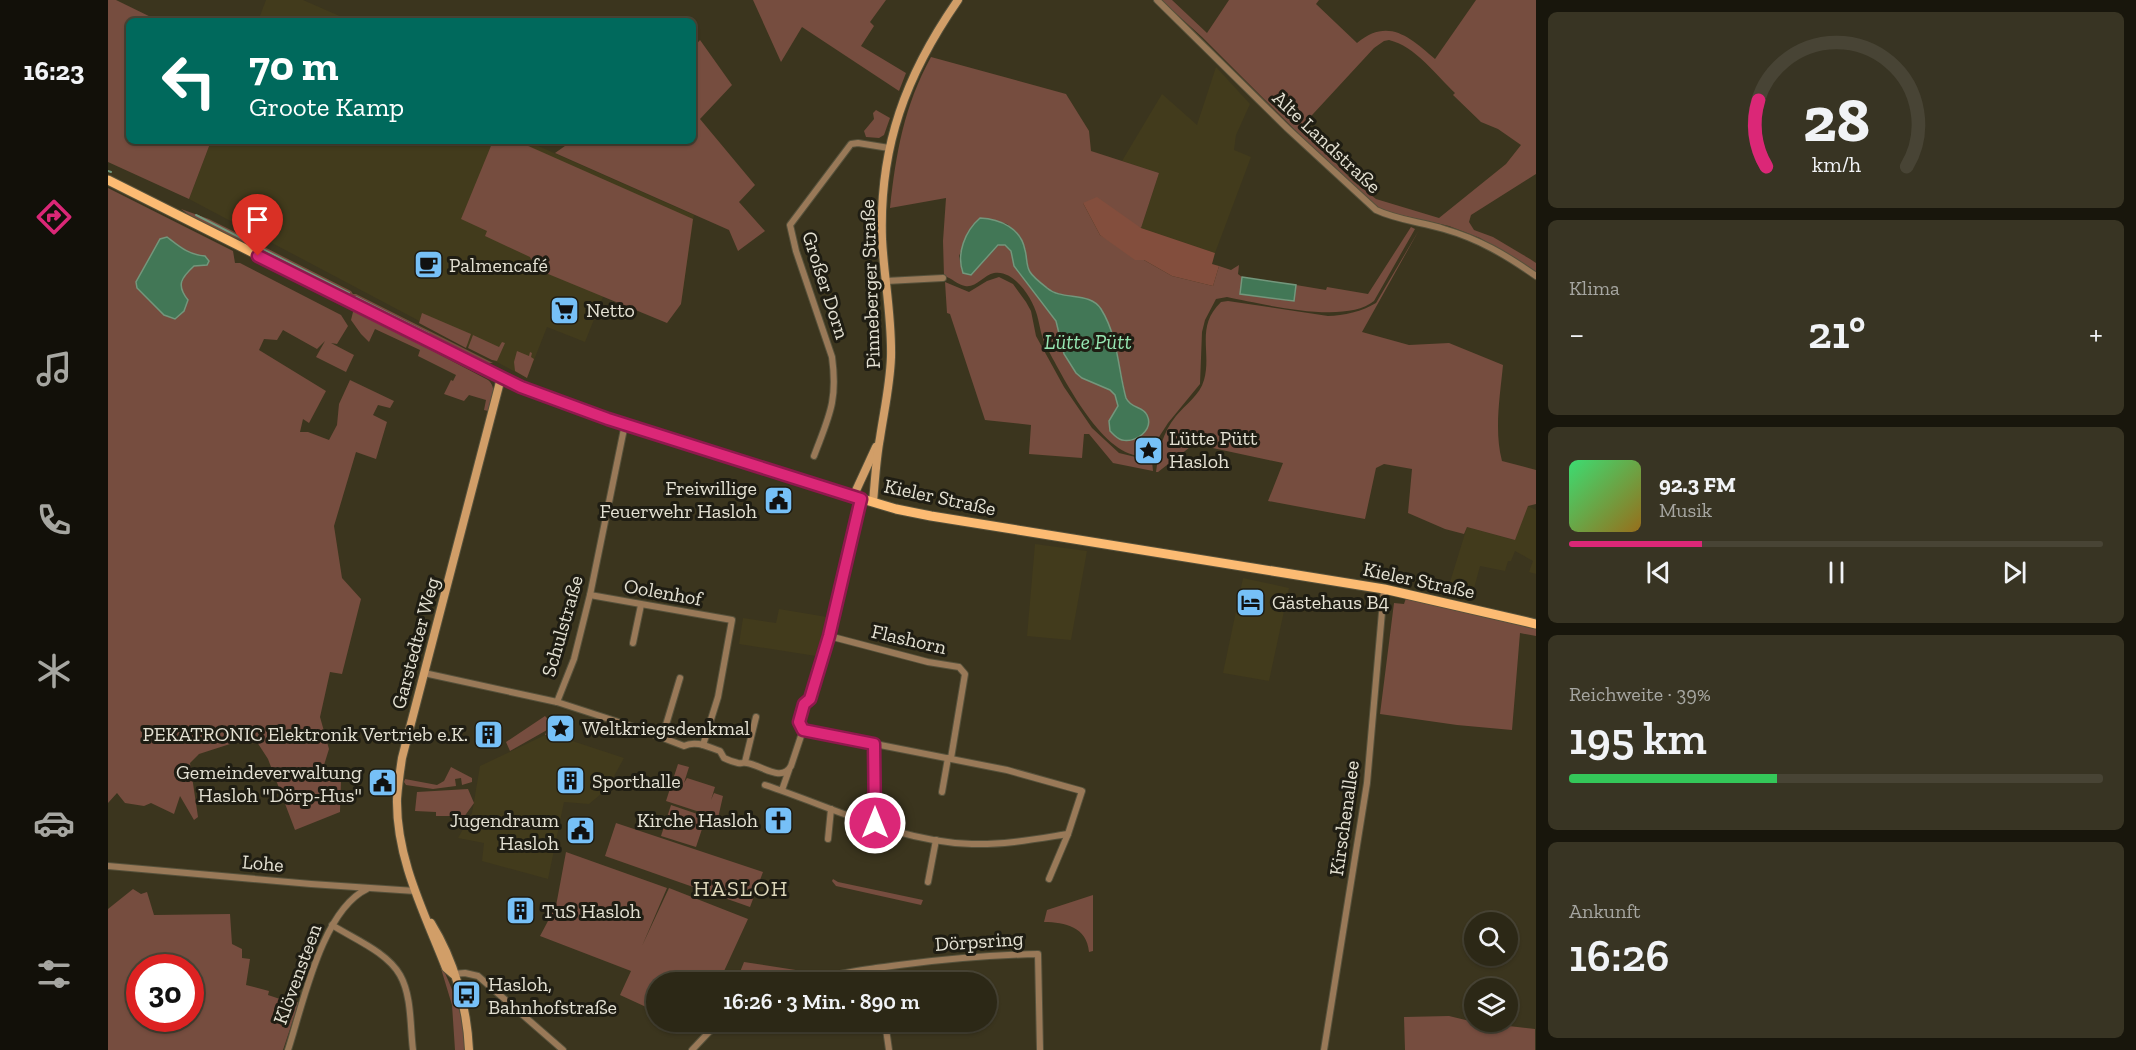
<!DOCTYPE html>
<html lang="de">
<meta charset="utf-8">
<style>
:root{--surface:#2c2816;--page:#383423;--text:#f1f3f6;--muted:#a6a6a1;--line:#484435;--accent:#db2777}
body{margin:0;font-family:"Zilla Slab",serif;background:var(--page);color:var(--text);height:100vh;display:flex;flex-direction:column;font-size:22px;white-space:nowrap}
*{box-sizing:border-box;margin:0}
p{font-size:20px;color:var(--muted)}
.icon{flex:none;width:33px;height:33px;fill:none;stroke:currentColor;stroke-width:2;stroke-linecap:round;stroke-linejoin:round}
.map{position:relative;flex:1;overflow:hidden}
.panel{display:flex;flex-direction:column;gap:12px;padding:12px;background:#18160c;width:600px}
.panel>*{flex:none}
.banner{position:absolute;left:18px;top:18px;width:570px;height:126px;border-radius:9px;box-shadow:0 2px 4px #0004,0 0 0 2px var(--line);background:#00695c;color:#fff;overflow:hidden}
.buttons{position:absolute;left:1356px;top:912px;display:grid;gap:12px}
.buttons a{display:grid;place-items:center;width:54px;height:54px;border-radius:50%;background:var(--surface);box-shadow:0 2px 4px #0004,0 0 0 2px var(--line);font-size:30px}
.speed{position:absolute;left:18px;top:954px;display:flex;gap:12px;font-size:30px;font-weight:700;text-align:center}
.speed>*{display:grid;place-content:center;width:78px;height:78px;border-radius:50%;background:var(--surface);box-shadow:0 2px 4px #0004,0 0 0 2px var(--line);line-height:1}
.speed .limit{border:9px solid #d22;background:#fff;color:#111}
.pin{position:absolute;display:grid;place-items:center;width:51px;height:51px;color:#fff;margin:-62px -26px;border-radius:50% 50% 50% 0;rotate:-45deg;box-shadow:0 0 6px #0007}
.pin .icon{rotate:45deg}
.me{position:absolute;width:66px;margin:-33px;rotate:0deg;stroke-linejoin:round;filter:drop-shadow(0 0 4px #0008)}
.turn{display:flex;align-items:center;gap:21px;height:126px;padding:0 24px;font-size:27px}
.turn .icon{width:78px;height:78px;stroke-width:2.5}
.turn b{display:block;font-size:42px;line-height:51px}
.big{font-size:45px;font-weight:600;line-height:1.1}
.panel .card{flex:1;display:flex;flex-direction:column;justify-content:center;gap:9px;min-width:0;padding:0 21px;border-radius:9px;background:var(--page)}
.panel .dial{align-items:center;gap:0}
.dial svg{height:156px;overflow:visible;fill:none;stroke:var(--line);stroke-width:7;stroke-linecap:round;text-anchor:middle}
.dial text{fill:var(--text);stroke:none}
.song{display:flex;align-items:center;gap:18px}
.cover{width:72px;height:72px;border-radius:9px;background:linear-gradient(135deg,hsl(140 70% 55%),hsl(40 70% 35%))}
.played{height:6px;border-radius:3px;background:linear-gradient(90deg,var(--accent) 25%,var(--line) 25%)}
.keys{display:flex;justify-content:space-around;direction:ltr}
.heat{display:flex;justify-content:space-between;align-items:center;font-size:33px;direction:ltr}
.charge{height:9px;border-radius:4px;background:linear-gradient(90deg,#34c759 39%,var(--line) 0)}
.trip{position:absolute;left:538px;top:972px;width:351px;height:60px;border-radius:30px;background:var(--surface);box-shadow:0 2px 4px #0004,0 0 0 2px var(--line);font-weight:600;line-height:60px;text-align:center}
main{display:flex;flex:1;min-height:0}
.tabs{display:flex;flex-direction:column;width:108px;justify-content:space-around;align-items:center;background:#121009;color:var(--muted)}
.tabs .icon{width:42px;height:42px}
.tabs .on{color:var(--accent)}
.tabs b{font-size:27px;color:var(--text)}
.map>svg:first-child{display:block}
.built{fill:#423b1c}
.green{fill:#764d3f;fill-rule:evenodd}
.forest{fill:#834e3d}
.water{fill:#427756;stroke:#73977c;stroke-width:1.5}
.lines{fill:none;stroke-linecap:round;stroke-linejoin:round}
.stream{stroke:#73977c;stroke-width:2}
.street-casing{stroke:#56513b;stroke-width:8}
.secondary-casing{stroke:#56513b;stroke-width:10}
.primary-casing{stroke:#56513b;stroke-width:11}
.street{stroke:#997958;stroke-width:6}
.secondary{stroke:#d19e68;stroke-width:8}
.primary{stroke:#fcbb73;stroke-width:9}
.route-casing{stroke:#8e194d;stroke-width:15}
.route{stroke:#db2777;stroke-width:10}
.labels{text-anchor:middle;stroke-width:6;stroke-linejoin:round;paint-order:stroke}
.street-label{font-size:20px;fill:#e4e1d3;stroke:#1f1d13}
.poi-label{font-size:20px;fill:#e4e1d3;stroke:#1f1d13;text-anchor:start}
.water-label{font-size:21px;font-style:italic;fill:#96e6b2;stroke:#1f1d13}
.quarter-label{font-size:22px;letter-spacing:1.5px;fill:#ddd7ba;stroke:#1f1d13}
</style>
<main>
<nav class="tabs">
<b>16:23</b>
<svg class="icon on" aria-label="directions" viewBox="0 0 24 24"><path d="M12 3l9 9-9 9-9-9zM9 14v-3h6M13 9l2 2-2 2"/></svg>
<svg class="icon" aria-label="music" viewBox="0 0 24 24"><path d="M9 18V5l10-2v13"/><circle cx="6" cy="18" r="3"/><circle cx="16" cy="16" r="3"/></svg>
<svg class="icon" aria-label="phone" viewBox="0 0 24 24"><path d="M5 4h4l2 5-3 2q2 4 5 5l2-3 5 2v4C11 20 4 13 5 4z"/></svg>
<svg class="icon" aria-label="climate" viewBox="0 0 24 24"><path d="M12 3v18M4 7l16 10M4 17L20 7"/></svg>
<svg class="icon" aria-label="car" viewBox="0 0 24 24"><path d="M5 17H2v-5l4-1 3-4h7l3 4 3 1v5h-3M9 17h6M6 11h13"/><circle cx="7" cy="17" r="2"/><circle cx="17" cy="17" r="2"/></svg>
<svg class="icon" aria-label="filters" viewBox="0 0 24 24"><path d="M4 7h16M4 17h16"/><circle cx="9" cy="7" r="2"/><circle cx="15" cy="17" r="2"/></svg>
</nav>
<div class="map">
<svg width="1428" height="1050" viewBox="0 0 1428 1050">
<rect width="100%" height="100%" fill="#3b351e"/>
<g class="built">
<path d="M158,0H195L243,21H150Z"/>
<path d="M1108,67L1142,104L1128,135L1126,150L1143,157L1107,253L1033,228L1051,173L1014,161L1054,94L1089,125Z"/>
<path d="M103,141H419L586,215L573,304L495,297L477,342L439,327L419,378L81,199Z"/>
<path d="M1420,506L1428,510V574L1421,572L1425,561L1407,551L1403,561H1400L1397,571L1372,566L1363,600L1338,595L1359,527L1406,540Z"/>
<path d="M927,544L979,551L963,640L919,636Z"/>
<path d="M1135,578L1181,588L1161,681L1115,673Z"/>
<path d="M671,609L719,617L708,656L631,644L635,618L668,623Z"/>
<path d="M437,735H446L516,758L499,789L481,804L456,802L440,879L374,861L376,843L350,838L364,813L372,766Z"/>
</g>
<g class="green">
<path d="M0,0H8L51,21H21V141H103L81,199L0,162Z"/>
<path d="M645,0H778L762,22L766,26L753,46L798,73L791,91L694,27L673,62Z"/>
<path d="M1053,0H1064L1099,33L1121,0H1211L1208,4L1249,43C1280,17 1302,37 1327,59L1368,0H1428V174L1363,215L1361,222L1366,230L1385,237L1422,259L1428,263V272L1372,238L1341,226L1279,212L1268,207L1241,184L1094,37ZM1281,40C1307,46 1328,75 1347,93L1345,95L1373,122L1390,129L1413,145L1398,164L1331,218L1268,199L1245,181L1193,127L1266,48L1276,41Z"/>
<path d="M592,40L624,85L592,119L647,185L631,202L657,231L630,251L621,230L447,153L464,141H585V48Z"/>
<path d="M823,57L958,94L981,131L983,151L1051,173L1033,228L975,203L992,235L1064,276L1105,286L1111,266L1123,270L1131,265L1130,274L1134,277L1132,294L1185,301L1188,285L1218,290L1219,287L1260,294L1303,227L1307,229L1266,301C1237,325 1155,304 1119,297L1108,299L1097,320L1094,332L1092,384L1060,423L1051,437L1046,452C1003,476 954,375 938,346C933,336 932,326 929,315C925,299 906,269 886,273C876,275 868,288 857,286C850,285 844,278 836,276L835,241L838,198L782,208C788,153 796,106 823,57ZM881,219L899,224L912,236L922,273L940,289L956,296L971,297L994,310L1003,333L1009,353L1018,398L1021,405L1039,414L1041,424L1012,439L1002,431L1001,421L1010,406L1007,395L1002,390L968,373L956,354L948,321L906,266L903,251L896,245H891L863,275L854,271L851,256L856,245Z"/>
<path d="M768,110L782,118L776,135L771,138L758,137L756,131L766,119L765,113Z"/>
<path d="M385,141H409L585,219L573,304L559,323L428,269L422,257L377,236L379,231L353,219Z"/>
<path d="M0,188L125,251L127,263H132L233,315L240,326L229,344L223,343L246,355L238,372L208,357L217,341L209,349L175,330L169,340L156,339L151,350L218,391L201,423L195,419L192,432H200L221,440L229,425L231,404L242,380L286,401L282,408L270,405L265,415L279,422L268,459L248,452L226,526L234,578L253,599L234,674L222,672L212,717L221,749L216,765L219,776L233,780L232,812L187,830L160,759L149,742L140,739L122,744L91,754L82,763L90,817L86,820L72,796L66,814L43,803L36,806L17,803L9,793L0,803ZM59,237L85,255L97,256L99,265L86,266C78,274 72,280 73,292Z"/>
<path d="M73,209L101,219L243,291L245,294H248L385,363H376L246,299L245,296L243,297L84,217Z"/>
<path d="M1311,230L1254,332L1301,345L1341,343L1395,365C1392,396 1386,431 1394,461L1428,470V504L1420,506L1407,540L1359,527L1356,534L1337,529L1300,513L1304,469L1276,464L1268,468L1257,519L1160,501L1175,463L1086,444L1050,472H1048C1051,451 1054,433 1068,416C1077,405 1092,395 1096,380C1104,352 1087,327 1113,302L1120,301L1220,316C1235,316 1255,311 1268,303Z"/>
<path d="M891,277L905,284L918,302L923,311L928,336L956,387L984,428L1011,453L1044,461L1045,471L1005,463L981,434H976L974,458L921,454L923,425L877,420L842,314L839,313L837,282L861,292L879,281Z"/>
<path d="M249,311L380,380C390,388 383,400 380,411L376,410L378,400L361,395L356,401L336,394L343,380L345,381L348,375L310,356L312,350L267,329L261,342L253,334L243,320L245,312Z"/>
<path d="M314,313L363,334L358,348L311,323Z"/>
<path d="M365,335L391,347L394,342L397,343L389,361L384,360L360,348Z"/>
<path d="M409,351L421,356L422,352L424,353L423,357L426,359L419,378L407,371L406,362Z"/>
<path d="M1298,598L1428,629V636L1412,633L1404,730L1349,725L1272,714L1286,603L1296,604Z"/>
<path d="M437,716L451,732L457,728L453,724L455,718L464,716L466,719L463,741L446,735H437L439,730L402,751L398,742Z"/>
<path d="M570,764L581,767L576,783L579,778L607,787L603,800L606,793L615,796L610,818L558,801Z"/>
<path d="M343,767L364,778V782L354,785L353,778L347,779L348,786L325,789L298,785L296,782L297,779L329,785L336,781Z"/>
<path d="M360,789L366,803L353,821H348V816H328V812L307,811L309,792Z"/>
<path d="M563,805L598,817L588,847L553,836Z"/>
<path d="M508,823L655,872L642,907L497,856Z"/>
<path d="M458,852L559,888L534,946L561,888L640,919L611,982H549V1012L512,995L523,971L432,936L448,906Z"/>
<path d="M725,879L730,882L815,900L813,905L728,886L724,881Z"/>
<path d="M25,889L33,894L39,892L46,915L122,914L124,944L134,949V958L142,959L138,985L161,991L160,995L184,1003L191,1002L175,1050H0V909ZM32,968H82V1018H32Z"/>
<path d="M985,895V951L981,952C979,927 957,922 936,922L939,910Z"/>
<path d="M331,962H332C345,990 357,1019 358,1050H347L344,1005Z"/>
<path d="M636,962L707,973L684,982H628Z"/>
<path d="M1341,1016L1366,1022L1427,1029V1050H1297L1296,1017Z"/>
</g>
<path class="forest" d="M989,197L1033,228L1107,253L1104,264L1111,266L1105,286L1064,276L1036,260H1027L992,235L975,203Z"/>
<g class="water">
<path d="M872,218C892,219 913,228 917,250C919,256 918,266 922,272C925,277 934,284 939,288C954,301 982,291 993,309C1010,336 1010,369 1018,398C1023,409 1035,406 1039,415C1046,430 1028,443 1014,440C1009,439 1006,435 1002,431L1001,421L1010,406L1007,395L1002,390L974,378L968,373L956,354L948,321L906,266L903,251L897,245H890L863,275L855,273C848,254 857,231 872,218Z"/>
<path d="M59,237C72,247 81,255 97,256L101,261L99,265L86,266C73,278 68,285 80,300L76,311L67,319L56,315L29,288L28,282L52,239Z"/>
<path d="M1134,277L1188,285L1186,301L1132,294Z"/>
</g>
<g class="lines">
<g class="stream">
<path d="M0,171L3,172"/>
<path d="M88,215L241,293"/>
<path d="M248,297L321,334"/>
</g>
<defs>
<g id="street">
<path d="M1049,0L1179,128L1268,210C1289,220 1313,222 1336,229C1371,239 1398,255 1428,276"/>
<path d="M778,281L835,278"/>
<path d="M706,456C721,416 730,401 724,357L688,251L682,225L743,144L750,143L781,148"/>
<path d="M482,595L624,620L610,697L595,745"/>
<path d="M721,636L820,662L851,667L857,674L843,758"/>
<path d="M525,643L533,605"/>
<path d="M316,673L449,702L529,728L576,746C588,740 600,747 612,751L616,758C620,760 625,762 630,763C636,764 633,762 639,763C653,765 674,783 683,766L695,730L691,722L696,704L702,699L721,636L753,499"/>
<path d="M449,702L466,659L482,595L517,424"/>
<path d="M695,730L767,744"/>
<path d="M554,738L572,678"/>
<path d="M637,762L648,717"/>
<path d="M657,785C724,807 791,842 864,844C896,845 928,839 960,834L974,791L899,770L767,744V823"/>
<path d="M674,790L681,770"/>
<path d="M834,792L840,758"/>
<path d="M720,839L723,809"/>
<path d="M0,866L203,884L307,891"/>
<path d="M941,879L960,834"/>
<path d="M820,882L828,840"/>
<path d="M224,925C246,939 279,952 292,975C304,996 302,1027 305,1050"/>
<path d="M769,968L771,982"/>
<path d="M345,974L357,973L370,976L455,1050"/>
<path d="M699,982C729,973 760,969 791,965C837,959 883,955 930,954L932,1050"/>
<path d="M777,1022L781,1050"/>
<path d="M180,1050C195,1004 214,910 259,889"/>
<path d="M584,1050L601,1032L616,1022"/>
<path d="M1216,1050L1259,783L1276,589"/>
</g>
<g id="secondary">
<path d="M745,497L768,447"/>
<path d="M765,502C767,481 768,459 772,438C776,411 782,385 783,357C784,317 776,278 774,239C771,146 798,75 850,0"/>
<path d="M323,923C346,960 359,1006 361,1050"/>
<path d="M345,974L338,968C317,914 288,859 289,799C290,785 292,771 294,758L393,378"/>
</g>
<path id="primary" d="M0,180L413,387L500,419L711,486L788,509L823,516L1276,589L1428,624"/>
</defs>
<use href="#street" class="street-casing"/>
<use href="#secondary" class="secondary-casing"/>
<use href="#primary" class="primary-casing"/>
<use href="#street" class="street"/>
<use href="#secondary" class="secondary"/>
<use href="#primary" class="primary"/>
</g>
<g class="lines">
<defs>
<path id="route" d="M150,256L413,387L500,419L753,499L721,636L702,699L696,704L691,722L695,730L766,744L767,823"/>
</defs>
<use href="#route" class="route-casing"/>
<use href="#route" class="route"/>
</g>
<defs>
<symbol id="cafe-square" viewBox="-11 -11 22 22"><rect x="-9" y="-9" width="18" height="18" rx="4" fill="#76c0f7" stroke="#1f1d13"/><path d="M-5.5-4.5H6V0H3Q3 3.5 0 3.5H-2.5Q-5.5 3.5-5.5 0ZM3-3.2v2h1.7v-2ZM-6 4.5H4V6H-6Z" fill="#111"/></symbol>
<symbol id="supermarket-square" viewBox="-11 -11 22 22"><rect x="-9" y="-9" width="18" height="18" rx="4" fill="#76c0f7" stroke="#1f1d13"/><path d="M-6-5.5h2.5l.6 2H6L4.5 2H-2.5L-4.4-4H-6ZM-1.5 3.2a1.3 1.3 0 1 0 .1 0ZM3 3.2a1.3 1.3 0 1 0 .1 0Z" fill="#111"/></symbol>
<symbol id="sight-square" viewBox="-11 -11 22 22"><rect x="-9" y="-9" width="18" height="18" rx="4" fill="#76c0f7" stroke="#1f1d13"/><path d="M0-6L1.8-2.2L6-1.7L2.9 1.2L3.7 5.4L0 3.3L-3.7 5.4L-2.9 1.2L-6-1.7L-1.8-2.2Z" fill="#111"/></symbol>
<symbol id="civic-square" viewBox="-11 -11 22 22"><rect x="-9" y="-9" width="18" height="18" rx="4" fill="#76c0f7" stroke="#1f1d13"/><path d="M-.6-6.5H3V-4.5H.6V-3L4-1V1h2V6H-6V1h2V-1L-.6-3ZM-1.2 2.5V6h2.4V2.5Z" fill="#111"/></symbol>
<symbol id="hotel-square" viewBox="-11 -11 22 22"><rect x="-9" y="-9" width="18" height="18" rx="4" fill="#76c0f7" stroke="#1f1d13"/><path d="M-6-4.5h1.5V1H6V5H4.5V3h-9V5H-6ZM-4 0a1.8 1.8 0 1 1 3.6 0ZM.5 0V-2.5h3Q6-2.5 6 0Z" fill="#111"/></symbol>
<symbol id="building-square" viewBox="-11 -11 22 22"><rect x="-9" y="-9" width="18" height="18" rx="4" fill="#76c0f7" stroke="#1f1d13"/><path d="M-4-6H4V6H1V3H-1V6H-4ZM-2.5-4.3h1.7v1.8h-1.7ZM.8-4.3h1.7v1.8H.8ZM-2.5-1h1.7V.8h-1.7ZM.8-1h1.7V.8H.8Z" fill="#111"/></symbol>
<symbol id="church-square" viewBox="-11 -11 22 22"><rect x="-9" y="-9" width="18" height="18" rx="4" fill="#76c0f7" stroke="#1f1d13"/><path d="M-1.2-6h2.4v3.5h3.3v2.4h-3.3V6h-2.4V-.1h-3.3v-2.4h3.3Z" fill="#111"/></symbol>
<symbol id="bus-square" viewBox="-11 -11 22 22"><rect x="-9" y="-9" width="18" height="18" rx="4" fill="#76c0f7" stroke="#1f1d13"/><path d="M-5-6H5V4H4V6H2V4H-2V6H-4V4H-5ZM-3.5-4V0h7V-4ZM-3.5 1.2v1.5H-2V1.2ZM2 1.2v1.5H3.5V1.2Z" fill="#111"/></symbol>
</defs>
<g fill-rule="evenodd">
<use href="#cafe-square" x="304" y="248" width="33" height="33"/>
<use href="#supermarket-square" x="440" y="294" width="33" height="33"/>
<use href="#sight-square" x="1024" y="434" width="33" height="33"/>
<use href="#civic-square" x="654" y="484" width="33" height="33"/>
<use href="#hotel-square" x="1126" y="586" width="33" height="33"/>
<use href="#sight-square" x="436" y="712" width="33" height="33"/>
<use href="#building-square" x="364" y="718" width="33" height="33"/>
<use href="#building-square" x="446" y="764" width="33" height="33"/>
<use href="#civic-square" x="258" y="766" width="33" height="33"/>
<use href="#church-square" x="654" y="804" width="33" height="33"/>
<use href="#civic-square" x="456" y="814" width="33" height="33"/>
<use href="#building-square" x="396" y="894" width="33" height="33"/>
<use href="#bus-square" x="342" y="978" width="33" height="33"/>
</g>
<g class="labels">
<g class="street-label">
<text transform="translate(1219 142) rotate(43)" y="7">Alte Landstraße</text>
<text transform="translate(762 284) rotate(-92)" y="7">Pinneberger Straße</text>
<text transform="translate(718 285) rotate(72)" y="7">Großer Dorn</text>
<text transform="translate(832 497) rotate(12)" y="7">Kieler Straße</text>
<text transform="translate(1311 580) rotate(12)" y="7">Kieler Straße</text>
<text transform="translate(555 592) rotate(10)" y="7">Oolenhof</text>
<text transform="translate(454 626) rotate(-74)" y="7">Schulstraße</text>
<text transform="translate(801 639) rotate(13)" y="7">Flashorn</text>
<text transform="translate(307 643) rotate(-75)" y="7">Garstedter Weg</text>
<text transform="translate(1236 818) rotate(-82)" y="7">Kirschenallee</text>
<text transform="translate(155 863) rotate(5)" y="7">Lohe</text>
<text transform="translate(871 941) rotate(-4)" y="7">Dörpsring</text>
<text transform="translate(189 974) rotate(-70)" y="7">Klövensteen</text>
</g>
<g class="poi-label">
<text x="341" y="272">Palmencafé</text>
<text x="478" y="317">Netto</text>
<text x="1061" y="445">Lütte Pütt<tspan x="1061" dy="23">Hasloh</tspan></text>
<text x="649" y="495" text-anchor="end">Freiwillige<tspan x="649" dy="23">Feuerwehr Hasloh</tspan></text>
<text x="1164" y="609">Gästehaus B4</text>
<text x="474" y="735">Weltkriegsdenkmal</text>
<text x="360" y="741" text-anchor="end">PEKATRONIC Elektronik Vertrieb e.K.</text>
<text x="254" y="779" text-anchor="end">Gemeindeverwaltung<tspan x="254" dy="23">Hasloh "Dörp-Hus"</tspan></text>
<text x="484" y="788">Sporthalle</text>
<text x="451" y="827" text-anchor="end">Jugendraum<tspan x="451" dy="23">Hasloh</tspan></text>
<text x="650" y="827" text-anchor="end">Kirche Hasloh</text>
<text x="434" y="918">TuS Hasloh</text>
<text x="380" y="991">Hasloh,<tspan x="380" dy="23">Bahnhofstraße</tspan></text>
</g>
<g class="water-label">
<text x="980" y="349">Lütte Pütt</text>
</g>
<g class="quarter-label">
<text x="633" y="896">HASLOH</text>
</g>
</g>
</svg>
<div class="buttons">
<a><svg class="icon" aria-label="search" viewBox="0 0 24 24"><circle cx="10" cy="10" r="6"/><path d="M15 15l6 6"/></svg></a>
<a><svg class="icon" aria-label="layers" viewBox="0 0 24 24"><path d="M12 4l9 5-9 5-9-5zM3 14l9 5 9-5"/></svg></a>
</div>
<div class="speed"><div class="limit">30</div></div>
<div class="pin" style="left:150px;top:256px;background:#d93025"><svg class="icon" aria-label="arrive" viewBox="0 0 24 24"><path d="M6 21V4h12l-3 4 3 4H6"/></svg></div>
<svg class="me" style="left:767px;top:823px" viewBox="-20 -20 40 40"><circle r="17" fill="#db2777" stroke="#fff" stroke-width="3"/><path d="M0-11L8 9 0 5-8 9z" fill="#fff"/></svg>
<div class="trip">16:26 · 3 Min. · 890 m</div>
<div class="banner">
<div class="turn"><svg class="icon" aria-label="left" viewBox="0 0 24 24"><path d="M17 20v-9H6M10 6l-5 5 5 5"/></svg><div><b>70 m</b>Groote Kamp</div></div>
</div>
</div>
<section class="panel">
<div class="card dial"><svg viewBox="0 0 100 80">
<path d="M14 69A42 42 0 1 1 86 69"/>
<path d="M14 69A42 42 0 0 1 10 35" stroke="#db2777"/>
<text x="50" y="56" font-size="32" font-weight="700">28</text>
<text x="50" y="72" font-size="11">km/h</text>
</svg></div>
<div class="card"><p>Klima</p>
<div class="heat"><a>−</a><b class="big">21°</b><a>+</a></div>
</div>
<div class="card">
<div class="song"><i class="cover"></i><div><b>92.3 FM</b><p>Musik</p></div></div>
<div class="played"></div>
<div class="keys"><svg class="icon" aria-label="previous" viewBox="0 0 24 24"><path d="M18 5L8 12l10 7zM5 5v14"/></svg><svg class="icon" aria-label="pause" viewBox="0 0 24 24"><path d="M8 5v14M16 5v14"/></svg><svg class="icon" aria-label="next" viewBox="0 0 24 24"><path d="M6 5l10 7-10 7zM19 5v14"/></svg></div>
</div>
<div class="card"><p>Reichweite · 39%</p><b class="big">195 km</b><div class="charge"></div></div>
<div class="card"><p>Ankunft</p><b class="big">16:26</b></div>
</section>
</main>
